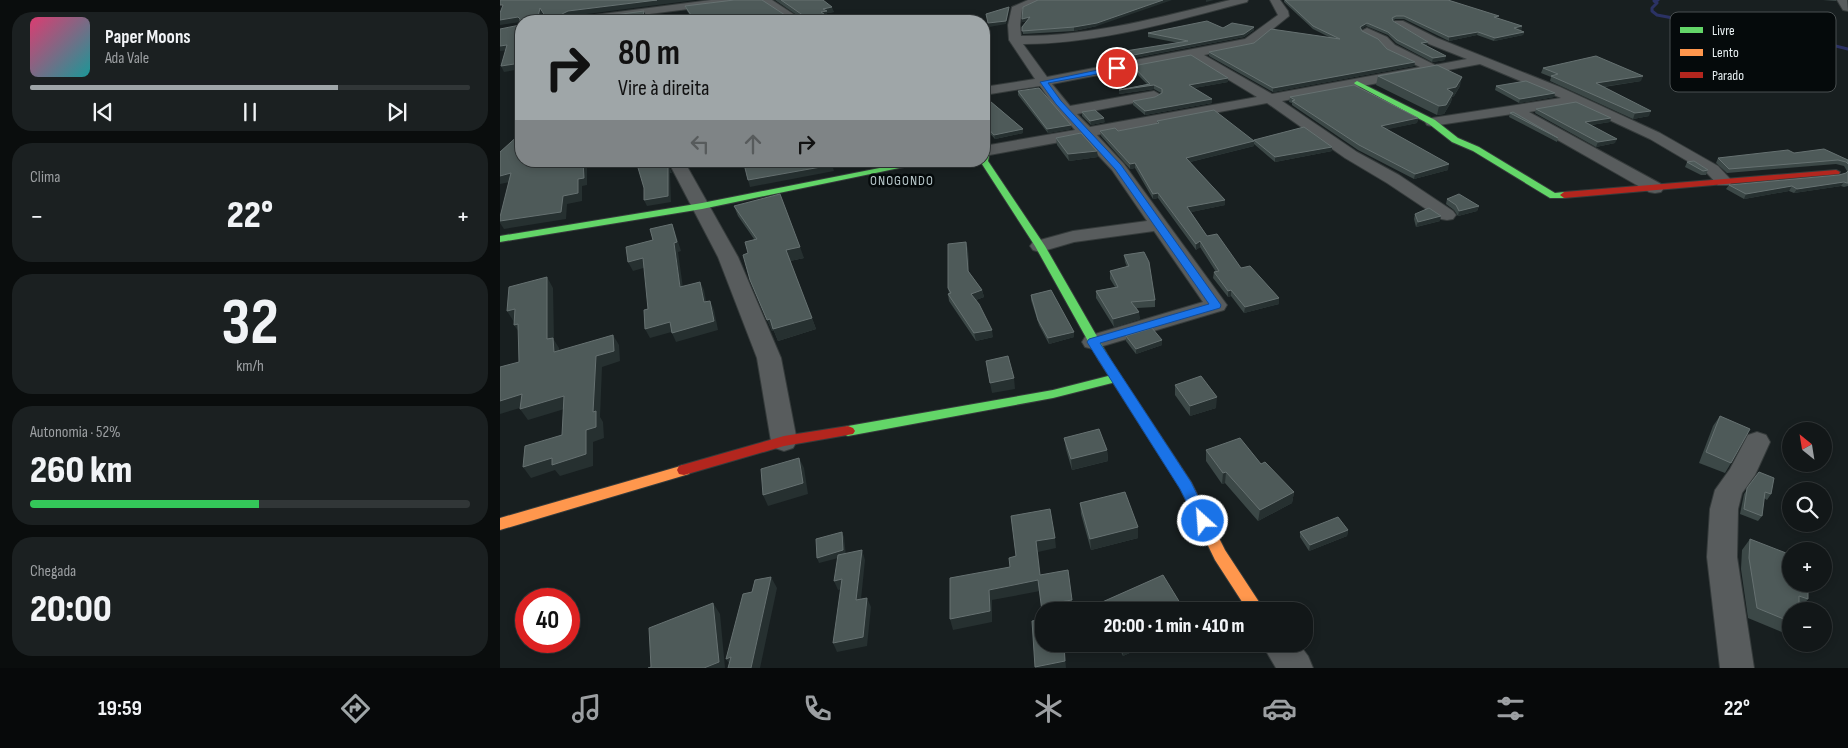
<!DOCTYPE html>
<html lang="pt">
<meta charset="utf-8">
<style>
:root{--surface:#121718;--page:#1b2021;--text:#f1f3f6;--muted:#9c9fa2;--line:#313637;--accent:#9fa6a8}
body{margin:0;font-family:"Sofia Sans Condensed",sans-serif;background:var(--page);color:var(--text);height:100vh;display:flex;flex-direction:column;font-size:19px;white-space:nowrap}
*{box-sizing:border-box;margin:0}
p{font-size:16px;color:var(--muted)}
.icon{flex:none;width:28px;height:28px;fill:none;stroke:currentColor;stroke-width:2;stroke-linecap:round;stroke-linejoin:round}
.map{position:relative;flex:1;overflow:hidden}
.side{display:flex;flex-direction:column;gap:12px;padding:12px;background:#0a0d0d;width:500px}
.side>*{flex:none}
.hud{position:absolute;left:15px;top:15px;width:475px;height:152px;border-radius:20px;box-shadow:0 2px 8px #0003,0 0 0 1px var(--line);background:#9fa6a8;color:#111;overflow:hidden}
.needle{width:32px;rotate:330deg}
.fabs{position:absolute;left:1282px;top:422px;display:grid;gap:10px}
.fabs a{display:grid;place-items:center;width:50px;height:50px;border-radius:50%;background:var(--surface);box-shadow:0 2px 8px #0003,0 0 0 1px var(--line);font-size:25px}
.speed{position:absolute;left:15px;top:588px;display:flex;gap:10px;font-size:25px;font-weight:700;text-align:center}
.speed>*{display:grid;place-content:center;width:65px;height:65px;border-radius:50%;background:var(--surface);box-shadow:0 2px 8px #0003,0 0 0 1px var(--line);line-height:1}
.speed .limit{border:8px solid #d22;background:#fff;color:#111}
.pin{position:absolute;display:grid;place-items:center;width:42px;height:42px;color:#fff;margin:-21px;border:2px solid #fff;border-radius:50%;box-shadow:0 1px 5px #0007}
.me{position:absolute;width:55px;margin:-28px;rotate:334deg;stroke-linejoin:round;filter:drop-shadow(0 0 4px #0008)}
.turn{display:flex;align-items:center;gap:18px;height:105px;padding:0 20px;font-size:22px}
.turn .icon{width:65px;height:65px;stroke-width:2.5}
.turn b{display:block;font-size:35px;line-height:42px}
.lanes{display:flex;align-items:center;height:48px;padding:0 20px;background:#0003;justify-content:center;gap:25px;direction:ltr}
.lanes .off{opacity:.35}
.big{font-size:38px;font-weight:800;line-height:1.1}
.side .card{flex:1;display:flex;flex-direction:column;justify-content:center;gap:8px;min-width:0;padding:0 18px;border-radius:20px;background:var(--page)}
.side .dial{align-items:center;gap:0}
.dial b{font-size:65px;line-height:1}
.song{display:flex;align-items:center;gap:15px}
.cover{width:60px;height:60px;border-radius:8px;background:linear-gradient(135deg,hsl(340 70% 55%),hsl(180 70% 35%))}
.played{height:5px;border-radius:2px;background:linear-gradient(90deg,var(--accent) 70%,var(--line) 70%)}
.keys{display:flex;justify-content:space-around;direction:ltr}
.heat{display:flex;justify-content:space-between;align-items:center;font-size:28px;direction:ltr}
.charge{height:8px;border-radius:4px;background:linear-gradient(90deg,#34c759 52%,var(--line) 0)}
.trip{position:absolute;left:535px;top:602px;width:278px;height:50px;border-radius:20px;background:var(--surface);box-shadow:0 2px 8px #0003,0 0 0 1px var(--line);font-weight:800;line-height:50px;text-align:center}
.tabs{display:flex;height:80px;justify-content:space-around;align-items:center;background:#07090a;color:var(--muted)}
.tabs .icon{width:35px;height:35px}
.tabs .selected{color:var(--accent)}
.tabs b{font-size:22px;color:var(--text)}
main{display:flex;flex:1;min-height:0}
.map>svg:first-child{display:block}
.lines{fill:none;stroke-linecap:round;stroke-linejoin:round}
.stream{stroke:#2b3264;stroke-width:3}
.street-casing{stroke:#353b3b;stroke-width:2}
.fast-casing{stroke:#353b3b;stroke-width:2}
.slow-casing{stroke:#353b3b;stroke-width:2}
.jam-casing{stroke:#353b3b;stroke-width:2}
.street{fill:#585c5d;fill-rule:evenodd}
.fast{fill:#63d668;fill-rule:evenodd}
.slow{fill:#ff974d;fill-rule:evenodd}
.jam{fill:#b3261e;fill-rule:evenodd}
.wall{fill:#3c4847}
.shaded-wall{fill:#263030}
.building{fill:#4e5a59;stroke:#667171}
.route{fill:#1a73e8;stroke:#114b97}
.labels{text-anchor:middle;stroke-width:5;stroke-linejoin:round;paint-order:stroke}
.far-quarter-label{font-size:14px;letter-spacing:1px;fill:#bacacd;stroke:#050a0b}
.key{fill:#050a0b;stroke:#494f50;stroke-width:1}
.key-label{font-size:14px;fill:#e7eff1}
</style>
<main>
<section class="side">
<div class="card">
<div class="song"><i class="cover"></i><div><b>Paper Moons</b><p>Ada Vale</p></div></div>
<div class="played"></div>
<div class="keys"><svg class="icon" aria-label="previous" viewBox="0 0 24 24"><path d="M18 5L8 12l10 7zM5 5v14"/></svg><svg class="icon" aria-label="pause" viewBox="0 0 24 24"><path d="M8 5v14M16 5v14"/></svg><svg class="icon" aria-label="next" viewBox="0 0 24 24"><path d="M6 5l10 7-10 7zM19 5v14"/></svg></div>
</div>
<div class="card"><p>Clima</p>
<div class="heat"><a>−</a><b class="big">22°</b><a>+</a></div>
</div>
<div class="card dial"><b>32</b><p>km/h</p></div>
<div class="card"><p>Autonomia · 52%</p><b class="big">260 km</b><div class="charge"></div></div>
<div class="card"><p>Chegada</p><b class="big">20:00</b></div>
</section>
<div class="map">
<svg width="1348" height="668" viewBox="0 0 1348 668">
<rect width="100%" height="100%" fill="#181f20"/>
<g class="lines">
<path class="stream" d="M1158,0L1154,1L1157,3L1152,8V11L1157,15L1173,18L1205,16L1230,20L1348,49"/>
<defs>
<g id="street">
<path d="M211,0H240L235,3L95,21H65L71,18Z"/>
<path d="M260,0H272L304,21H291Z"/>
<path d="M528,0H543L522,9L520,25L521,36C593,36 661,17 730,0H748L747,2C673,21 600,44 523,44L547,77L745,39L778,15L770,0H780L788,11L789,16L753,45L704,55L772,94L920,67L887,51L879,41L863,33L861,31L867,28L887,37L895,45L935,65L967,59L929,44L893,23L895,21H903L937,38L1060,87L1160,133L1218,166L1232,181L1230,185H1218L1206,172L1150,139L1075,104L1029,112L1161,184L1164,188L1161,192L1155,193L1149,192L1012,114L932,126L927,125L925,122L927,119L932,118L1061,98L980,64L782,101L857,152L899,175L953,211L956,215L953,219L947,220L941,219L887,183L845,158L767,103L597,135L624,164L727,305L724,310L593,349L585,347L582,342L585,337L703,302L654,231L574,242L540,252L533,250L530,246L533,242L573,231L647,221L612,170L582,138L484,156V146L575,130L554,106L540,86L484,95V87L535,79L509,40L508,25L512,7ZM691,57L757,97L590,127L577,114L654,99L661,95L654,91L570,106L552,84Z"/>
<path d="M1337,0H1347L1348,11L1343,10Z"/>
<path d="M168,161H184L238,257L281,358L297,441L293,448L284,451L275,448L271,441L257,358L218,257Z"/>
<path d="M1257,432L1266,435L1270,442L1255,475L1242,493L1238,509L1237,557L1254,668H1220L1207,557L1210,509L1215,490L1230,469L1248,435Z"/>
<path d="M762,644H799L808,656L813,668H776Z"/>
</g>
<g id="fast">
<path d="M857,81L935,120L958,138L979,147L1055,193L1064,192L1068,195L1064,198H1050L973,151L952,142L929,124L855,84L854,83Z"/>
<path d="M484,146L490,151L488,161L545,246L610,359L608,362H600L598,359L535,246L480,161H484Z"/>
<path d="M415,161H433L202,209L0,242V236L202,203Z"/>
<path d="M616,374L622,378L620,381L553,398L348,436L343,434L341,431L343,428L348,426L553,390Z"/>
</g>
<g id="slow">
<path d="M604,355L608,356L691,482L725,550L765,611H748L715,560L680,488L598,359Z"/>
<path d="M184,465L189,466L191,470L189,474L0,530V518Z"/>
</g>
<g id="jam">
<path d="M1336,170L1340,172L1339,174L1064,198L1060,195L1064,192Z"/>
<path d="M348,426L353,428L355,431L353,434L284,446L184,475L179,474L177,470L179,466L284,436Z"/>
</g>
</defs>
<use href="#street" class="street-casing"/>
<use href="#fast" class="fast-casing"/>
<use href="#slow" class="slow-casing"/>
<use href="#jam" class="jam-casing"/>
<use href="#street" class="street"/>
<use href="#fast" class="fast"/>
<use href="#slow" class="slow"/>
<use href="#jam" class="jam"/>
</g>
<g class="wall">
<path d="M275,0H323L334,12L327,13V16L334,21H194L187,11L185,6L288,17L301,18Z"/>
<path d="M784,0H948L999,19L1022,26L1021,30H1020L1024,32L1023,35L994,41L977,35L949,41L904,19H895L893,21L928,42L927,45H926L945,60L932,62L896,43L888,35L866,26L861,29L862,31L887,49L915,62L914,66L773,92L709,56V52L829,37L813,29L784,2Z"/>
<path d="M1323,0H1336V1Z"/>
<path d="M522,19L597,26L574,31L523,34L522,27L527,21L522,22Z"/>
<path d="M723,28L754,30L744,37L623,60L619,56V52L679,43L648,37V33Z"/>
<path d="M633,66L728,78V82L694,88L712,99V103L645,115L633,105V101L655,97L661,93L654,89L619,94V90L647,84L633,70Z"/>
<path d="M1043,68L1141,81L1104,87L1149,116L1133,119L1050,81L1051,77L1041,73Z"/>
<path d="M878,76L960,86L954,96L952,97L951,102L944,114L937,115L876,85Z"/>
<path d="M996,86L1055,93L1054,97L1019,103L995,90Z"/>
<path d="M518,91L571,129L548,133L518,95Z"/>
<path d="M484,96L523,129V133L495,139L484,127Z"/>
<path d="M790,97L918,118L917,123L887,129L948,170L914,179L858,150L792,105V103L789,102Z"/>
<path d="M1036,109L1110,122L1091,125L1115,143L1096,147L1035,113Z"/>
<path d="M582,112L605,122L591,125L582,116Z"/>
<path d="M1010,113L1058,138L1057,142L1009,117Z"/>
<path d="M657,121L754,140L832,151L775,162L754,144V146L690,162L725,200V205L691,212L707,236L741,268L779,298V304L744,313L731,296L728,297L713,278L714,272H716L700,247L696,250L658,198L653,199L635,168L630,169L601,136L600,131H618L657,124Z"/>
<path d="M556,138L598,157L569,161L557,145Z"/>
<path d="M1294,153L1348,160V186L1344,187L1341,186L1294,193L1289,191L1244,199L1226,189L1229,185L1339,175L1346,173L1347,171L1344,166L1336,164L1227,173L1216,163L1218,158Z"/>
<path d="M1187,162L1208,170L1206,175H1201L1185,167Z"/>
<path d="M947,199L979,206L977,211L958,216L954,210L946,204Z"/>
<path d="M234,206L304,258L290,261L316,329L278,341L274,331H272L250,280L248,253L254,239L238,216Z"/>
<path d="M915,214L940,221L916,227L914,219Z"/>
<path d="M468,249L469,272L482,290L484,297L476,300L493,337L476,341L449,301L448,294L449,293L448,288Z"/>
<path d="M624,255L655,300V307L637,308L640,319L614,327L596,298V291L615,287L610,279V271L627,267L625,262Z"/>
<path d="M531,295L574,337L549,344L539,325L531,300Z"/>
<path d="M626,336L662,340V345L636,354L626,341Z"/>
<path d="M675,385L716,408L690,416L675,395Z"/>
<path d="M1220,416L1231,463L1225,473L1199,463L1213,426Z"/>
<path d="M564,438L607,450L608,461L572,470L566,449Z"/>
<path d="M706,450L761,464L794,492L792,503L758,521L725,483L722,484L706,461Z"/>
<path d="M1259,472L1271,494L1267,500L1264,498L1262,516L1258,521L1240,514L1244,494Z"/>
<path d="M580,503L638,527V538L591,550L581,514Z"/>
<path d="M848,530L847,536L809,551L800,537V532Z"/>
<path d="M1250,539L1285,561L1308,599L1299,610L1291,611V633L1289,635L1248,618L1241,569L1242,550Z"/>
<path d="M600,603L685,611H601Z"/>
<path d="M617,644H649L623,656Z"/>
</g>
<g class="shaded-wall">
<path d="M157,0H196L71,16L64,19V21L62,14L68,11Z"/>
<path d="M663,0H672L597,26L574,31V27Z"/>
<path d="M706,0H714L706,2Z"/>
<path d="M332,7L334,12L327,13L328,16L323,17L321,12L323,9Z"/>
<path d="M509,7V10L506,24L489,27L488,23Z"/>
<path d="M40,8L42,13L41,21H37Z"/>
<path d="M144,11L146,16L145,21H142Z"/>
<path d="M18,17L21,22L0,25V20Z"/>
<path d="M530,17L531,21L522,22V19Z"/>
<path d="M867,23L866,26L859,31L860,27Z"/>
<path d="M1022,26L1021,30L1014,32V28Z"/>
<path d="M754,27V30L744,37L623,60V57Z"/>
<path d="M978,32L977,35L949,41V37Z"/>
<path d="M1024,32L1023,35L994,41L995,38Z"/>
<path d="M928,42L927,45L920,46L921,43Z"/>
<path d="M7,45L10,50L0,51V46Z"/>
<path d="M946,56L945,60L932,62L933,58Z"/>
<path d="M915,62L914,66L773,92V88Z"/>
<path d="M21,63V69L4,72L1,66Z"/>
<path d="M1143,76L1141,81L1094,88L1096,83Z"/>
<path d="M962,77L960,86L954,96L952,97L951,102L944,114L937,115L939,106L947,89Z"/>
<path d="M728,78V82L689,89V85Z"/>
<path d="M654,85V89L619,94V90Z"/>
<path d="M1055,93L1054,97L1019,103L1020,99Z"/>
<path d="M712,99V103L645,115V111Z"/>
<path d="M1151,111L1149,116L1133,119L1135,113Z"/>
<path d="M604,118L605,122L591,125L590,121Z"/>
<path d="M918,118L917,123L880,131L881,126Z"/>
<path d="M1111,118L1110,122L1084,126L1085,122Z"/>
<path d="M571,125V129L548,133L547,129Z"/>
<path d="M523,129V133L495,139L494,135Z"/>
<path d="M1117,139L1115,143L1096,147L1098,142Z"/>
<path d="M754,141V146L686,163V158Z"/>
<path d="M832,147V151L775,162V157Z"/>
<path d="M597,151L598,157L569,161L568,154Z"/>
<path d="M83,161H87V185L82,186V201L67,204L66,219L4,229L0,223V221L63,196L78,179Z"/>
<path d="M635,163V168L630,169V164Z"/>
<path d="M949,164L948,170L914,179L915,174Z"/>
<path d="M332,165L334,171L250,187L248,180Z"/>
<path d="M169,166L172,173H170L171,202L147,206L144,200L168,167Z"/>
<path d="M11,173L15,181L0,184V176Z"/>
<path d="M1344,182L1341,186L1294,193L1297,189Z"/>
<path d="M1292,186L1289,191L1244,199L1246,194Z"/>
<path d="M658,193V198L653,199V194Z"/>
<path d="M725,200V205L687,213V207Z"/>
<path d="M979,206L977,211L958,216L959,211Z"/>
<path d="M941,216L940,221L916,227L918,222Z"/>
<path d="M172,224L175,232L181,251L178,252L184,295L180,287Z"/>
<path d="M700,241V247L696,250V244Z"/>
<path d="M466,242L468,249L469,278L468,271Z"/>
<path d="M300,247L304,258L290,261L286,250Z"/>
<path d="M143,258L147,267L133,271L128,262Z"/>
<path d="M47,277L53,288L54,340L59,348L61,362L47,339Z"/>
<path d="M200,282L204,290L208,311L204,302Z"/>
<path d="M482,290L484,297L473,301L471,294Z"/>
<path d="M731,290V296L728,297V291Z"/>
<path d="M779,298V304L744,313L745,307Z"/>
<path d="M210,301L214,310L218,330L176,342L172,333Z"/>
<path d="M15,309L21,320L14,322L7,311Z"/>
<path d="M639,312L640,319L614,327L613,319Z"/>
<path d="M312,318L316,329L278,341L274,331H272L267,320L270,319Z"/>
<path d="M170,322L175,331L150,338L145,329Z"/>
<path d="M18,324L21,335L14,325Z"/>
<path d="M492,330L493,337L476,341L474,333Z"/>
<path d="M574,332V337L549,344L548,338Z"/>
<path d="M113,335L119,345L120,361L102,367L100,417L103,422L104,438L93,442V466L60,476L55,470L31,478L23,467L86,430L93,412L96,356Z"/>
<path d="M662,340V345L636,354V349Z"/>
<path d="M514,378L515,389L492,393L490,383Z"/>
<path d="M22,394L30,405L0,414V401Z"/>
<path d="M64,396L71,407L28,420L20,409Z"/>
<path d="M717,397L716,408L690,416V406Z"/>
<path d="M607,450L608,461L572,470L571,459Z"/>
<path d="M299,458L304,468L308,494L268,506L263,495Z"/>
<path d="M726,472L725,483L722,484L723,473Z"/>
<path d="M794,492L792,503L758,521L760,510Z"/>
<path d="M638,527V538L591,550L590,539Z"/>
<path d="M848,530L847,536L809,551L810,545Z"/>
<path d="M342,532L344,537L346,556L319,563L317,558Z"/>
<path d="M555,538L556,548L538,552L542,586L536,541Z"/>
<path d="M362,550L365,560L360,609L356,600Z"/>
<path d="M271,577L277,588L260,668H251Z"/>
<path d="M342,579L346,588L338,590L334,581Z"/>
<path d="M538,580L540,591L492,600V622L453,630L450,619L489,590Z"/>
<path d="M367,598L371,607L367,646L337,652L333,643Z"/>
<path d="M572,600L574,610L561,611L560,602Z"/>
<path d="M213,603L220,614L225,668H204Z"/>
<path d="M564,644L566,668H535V667Z"/>
<path d="M627,644H649L623,656L622,646Z"/>
<path d="M231,657L232,668L226,659Z"/>
</g>
<g class="building">
<path d="M0,0H157L68,11L62,14L63,18H93L144,11L142,21H48L40,8L37,21H21V63L1,66L7,45L0,46V29L20,25V19L18,17L0,20V13L3,5H0Z"/>
<path d="M234,0H262L288,17L303,18L304,16L281,0H323L332,7L323,9L327,11L321,12L334,21H195L185,6Z"/>
<path d="M538,0H663L597,23L574,27L522,31V27L530,17L522,19L523,7Z"/>
<path d="M785,0H948L999,16L994,17L1022,26L1014,28L1024,32L995,38L978,32L949,37L904,16H896L892,18L893,21L928,42L921,43L946,56L933,58L897,40L888,32L867,23L860,27L862,31L878,39L887,49L915,62L773,88L709,52L754,43L771,29L840,39L813,26Z"/>
<path d="M509,7L506,21L488,23L486,14Z"/>
<path d="M707,21L723,28L732,23L754,27L744,34L623,57L619,52L688,41L648,33Z"/>
<path d="M691,55L728,78L689,85L712,99L645,111L633,101L655,97L662,93V89L654,85L619,90L650,84L633,66Z"/>
<path d="M1096,56L1143,76L1096,83L1151,111L1135,113L1051,76L1058,74L1043,68Z"/>
<path d="M937,65L962,77L956,87L947,89L953,93L946,105L939,106L878,76Z"/>
<path d="M1026,81L1055,93L1020,99L996,86Z"/>
<path d="M854,85L918,118L881,126L949,164L915,174L859,145L792,101L795,100L790,97Z"/>
<path d="M539,88L571,125L547,129L518,91Z"/>
<path d="M484,96L523,129L494,135L484,124Z"/>
<path d="M1076,102L1111,118L1085,122L1117,139L1098,142L1036,109Z"/>
<path d="M595,110L604,118L590,121L582,112Z"/>
<path d="M714,110L754,141L686,158L725,200L687,207L707,236L717,234L741,268L750,266L779,298L745,307L731,290L728,291L714,272L719,271L700,241L696,244L658,193L653,194L635,163L630,164L600,131L615,128L618,131L659,123L657,121Z"/>
<path d="M1013,112L1058,138L1010,113Z"/>
<path d="M804,127L832,147L775,157L754,140Z"/>
<path d="M21,133V161H83L84,178L78,179V193L63,196L61,212L0,221V217L11,173L0,176V152Z"/>
<path d="M581,133L597,151L568,154L556,138Z"/>
<path d="M1324,149L1348,160V164L1346,162L1338,160L1229,169L1218,158L1288,150L1294,153Z"/>
<path d="M136,161H167L169,166L168,167V196L144,200V188Z"/>
<path d="M257,161H331L332,165L248,180L244,164Z"/>
<path d="M1194,161L1208,170L1203,171L1187,162Z"/>
<path d="M1348,171V183H1347L1344,182L1297,189L1292,186L1246,194L1229,185L1339,175L1346,173Z"/>
<path d="M280,194L300,247L286,250L312,318L273,329L270,319L267,320L250,280L243,255L248,253L245,242L257,239L234,206Z"/>
<path d="M959,194L979,206L959,211L956,205L947,199Z"/>
<path d="M929,208L941,216L918,222L915,214Z"/>
<path d="M172,224L177,242L174,243L180,287L200,282L204,302L210,301L214,321L172,333L170,322L145,329L144,310L148,309L143,258L128,262L126,247L153,240L150,229Z"/>
<path d="M466,242L468,271L482,290L471,294L479,304L492,330L474,333L448,294L451,293L448,288V244Z"/>
<path d="M644,252L649,262L655,300L631,302L639,312L613,319L596,291L618,287L610,271L629,266L624,255Z"/>
<path d="M47,277V339L53,338L54,352L113,335L114,351L96,356L93,412L96,411V427L86,430V454L52,465V458L23,467L25,446L62,435L64,396L20,409L22,394L0,401V367L19,362L18,324L14,325L15,309L7,311L9,287Z"/>
<path d="M551,290L574,332L548,338L538,320L531,295Z"/>
<path d="M652,328L662,340L636,349L626,336Z"/>
<path d="M508,356L514,378L490,383L486,361Z"/>
<path d="M701,376L717,397L690,406L675,385Z"/>
<path d="M1220,416L1250,429L1231,463L1206,452Z"/>
<path d="M599,429L607,450L571,459L564,438Z"/>
<path d="M740,438L761,464L765,462L794,492L760,510L726,472L723,473L706,450Z"/>
<path d="M299,458L303,483L263,495L261,469Z"/>
<path d="M1259,472L1274,478L1271,494L1265,492L1262,516L1244,509L1247,488Z"/>
<path d="M625,492L638,527L590,539L580,503Z"/>
<path d="M550,509L555,538L536,541L540,575L568,570L572,600L560,602L561,611H544V644H564L565,661L535,667L532,621L543,619L538,580L489,590L490,611L450,619V578L510,567L509,558L516,556L511,516Z"/>
<path d="M838,517L848,530L810,545L800,532Z"/>
<path d="M342,532L343,550L317,558L316,539Z"/>
<path d="M1250,539L1286,553L1285,561L1291,563V584H1308V599L1299,596V611H1291V622L1257,608L1249,558Z"/>
<path d="M362,550L356,600L367,598L363,637L333,643L342,579L334,581L338,555Z"/>
<path d="M663,575L685,611H605L600,603Z"/>
<path d="M271,577L251,668H228L231,657L226,659L243,594L252,592L255,580Z"/>
<path d="M213,603L219,662L204,668H148L151,667L149,628Z"/>
</g>
<path class="route" d="M617,66L620,68L619,70L548,83L561,101L621,165L721,305L720,308L600,343L691,482L710,521L708,525L703,527L698,525L680,489L587,342L589,339L709,304L615,169L556,104L540,82Z"/>
<g class="labels">
<g class="far-quarter-label">
<text x="402" y="185">ONOGONDO</text>
</g>
</g>
<rect x="1170" y="12" width="166" height="80" rx="8" class="key"/>
<rect x="1180" y="27" width="23" height="6" fill="#63d668"/>
<rect x="1180" y="49" width="23" height="7" fill="#ff974d"/>
<rect x="1180" y="72" width="23" height="6" fill="#b3261e"/>
<g class="key-label">
<text x="1212" y="35">Livre</text>
<text x="1212" y="57">Lento</text>
<text x="1212" y="80">Parado</text>
</g>
</svg>
<div class="fabs">
<a><svg class="needle" viewBox="-14 -14 28 28"><path d="M0-13l5 13h-10z" fill="#e53935"/><path d="M0 13l5-13h-10z" fill="#9c9fa2"/></svg></a>
<a><svg class="icon" aria-label="search" viewBox="0 0 24 24"><circle cx="10" cy="10" r="6"/><path d="M15 15l6 6"/></svg></a>
<a>+</a>
<a>−</a>
</div>
<div class="speed"><div class="limit">40</div></div>
<div class="pin" style="left:617px;top:68px;background:#d93025"><svg class="icon" aria-label="arrive" viewBox="0 0 24 24"><path d="M6 21V4h12l-3 4 3 4H6"/></svg></div>
<svg class="me" style="left:703px;top:521px" viewBox="-20 -20 40 40"><circle r="17" fill="#1a73e8" stroke="#fff" stroke-width="3"/><path d="M0-11L8 9 0 5-8 9z" fill="#fff"/></svg>
<div class="trip">20:00 · 1 min · 410 m</div>
<div class="hud">
<div class="turn"><svg class="icon" aria-label="right" viewBox="0 0 24 24"><path d="M7 20v-9h11M14 6l5 5-5 5"/></svg><div><b>80 m</b>Vire à direita</div></div>
<div class="lanes"><svg class="icon off" aria-label="left" viewBox="0 0 24 24"><path d="M17 20v-9H6M10 6l-5 5 5 5"/></svg><svg class="icon off" aria-label="ahead" viewBox="0 0 24 24"><path d="M12 20V5M6 11l6-6 6 6"/></svg><svg class="icon" aria-label="right" viewBox="0 0 24 24"><path d="M7 20v-9h11M14 6l5 5-5 5"/></svg></div>
</div>
</div>
</main>
<nav class="tabs">
<b>19:59</b>
<svg class="icon selected" aria-label="directions" viewBox="0 0 24 24"><path d="M12 3l9 9-9 9-9-9zM9 14v-3h6M13 9l2 2-2 2"/></svg>
<svg class="icon" aria-label="music" viewBox="0 0 24 24"><path d="M9 18V5l10-2v13"/><circle cx="6" cy="18" r="3"/><circle cx="16" cy="16" r="3"/></svg>
<svg class="icon" aria-label="phone" viewBox="0 0 24 24"><path d="M5 4h4l2 5-3 2q2 4 5 5l2-3 5 2v4C11 20 4 13 5 4z"/></svg>
<svg class="icon" aria-label="climate" viewBox="0 0 24 24"><path d="M12 3v18M4 7l16 10M4 17L20 7"/></svg>
<svg class="icon" aria-label="car" viewBox="0 0 24 24"><path d="M5 17H2v-5l4-1 3-4h7l3 4 3 1v5h-3M9 17h6M6 11h13"/><circle cx="7" cy="17" r="2"/><circle cx="17" cy="17" r="2"/></svg>
<svg class="icon" aria-label="filters" viewBox="0 0 24 24"><path d="M4 7h16M4 17h16"/><circle cx="9" cy="7" r="2"/><circle cx="15" cy="17" r="2"/></svg>
<b>22°</b>
</nav>
